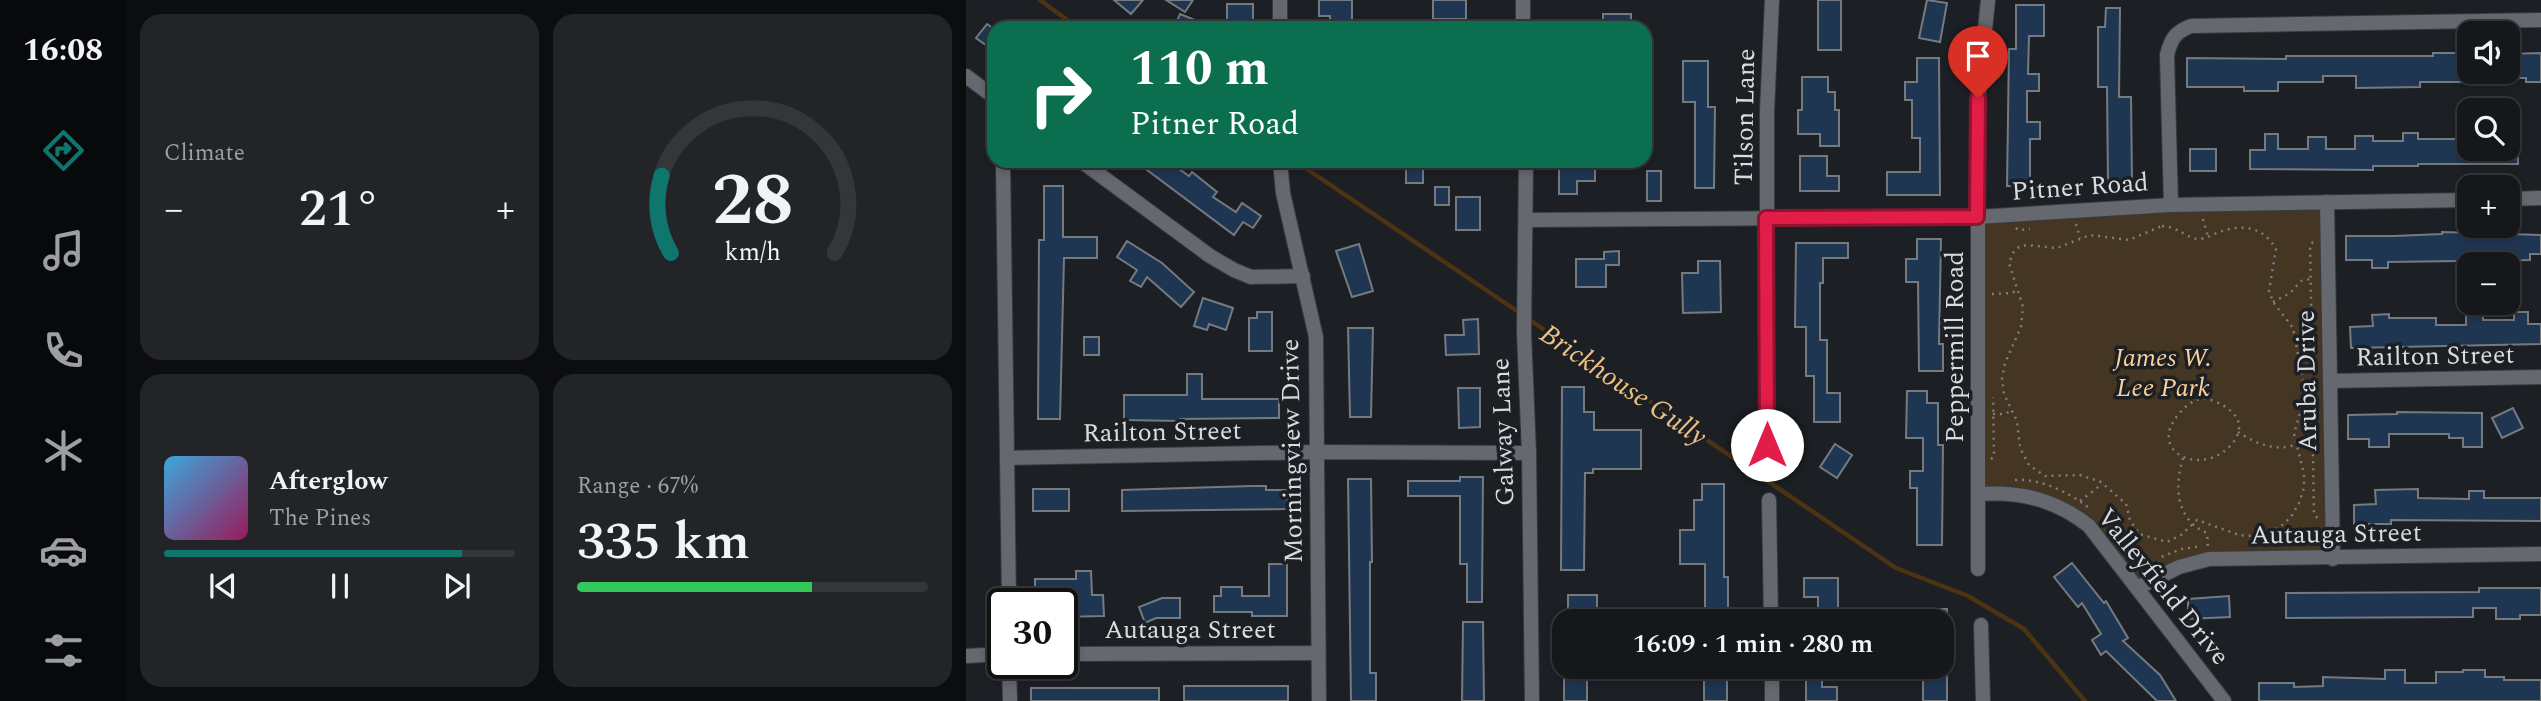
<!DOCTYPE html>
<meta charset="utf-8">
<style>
:root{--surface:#15171b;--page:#222428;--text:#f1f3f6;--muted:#9d9fa3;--line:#34363a;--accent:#0f766e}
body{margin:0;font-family:Spectral,serif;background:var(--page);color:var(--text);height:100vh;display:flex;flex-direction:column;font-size:26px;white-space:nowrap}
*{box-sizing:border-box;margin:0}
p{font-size:23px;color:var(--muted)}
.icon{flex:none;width:38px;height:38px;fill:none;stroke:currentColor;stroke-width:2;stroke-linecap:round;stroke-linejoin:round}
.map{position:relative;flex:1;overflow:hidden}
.sheet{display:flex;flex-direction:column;gap:14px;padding:14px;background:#0c0d0f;width:840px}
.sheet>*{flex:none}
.top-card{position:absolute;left:21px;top:21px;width:665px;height:147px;border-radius:21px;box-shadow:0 4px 10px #0003,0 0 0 2px var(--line);background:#0b6e4f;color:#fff;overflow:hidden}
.controls{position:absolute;left:1491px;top:21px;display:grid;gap:14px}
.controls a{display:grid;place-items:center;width:63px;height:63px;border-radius:14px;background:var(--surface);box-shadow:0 4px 10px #0003,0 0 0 2px var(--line);font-size:35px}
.speed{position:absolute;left:21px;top:588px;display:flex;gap:14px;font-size:35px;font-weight:700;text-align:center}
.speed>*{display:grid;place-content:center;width:91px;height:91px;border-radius:50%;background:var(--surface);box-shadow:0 4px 10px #0003,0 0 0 2px var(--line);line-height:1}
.speed .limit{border:4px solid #111;border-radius:10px;background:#fff;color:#111}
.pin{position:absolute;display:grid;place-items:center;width:60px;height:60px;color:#fff;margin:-72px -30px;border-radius:50% 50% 50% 0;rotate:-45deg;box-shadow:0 0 7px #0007}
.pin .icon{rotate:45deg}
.me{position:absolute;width:77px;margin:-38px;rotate:0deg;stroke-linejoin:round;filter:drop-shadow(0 0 5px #0008)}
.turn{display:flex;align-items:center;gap:24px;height:147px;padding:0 28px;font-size:32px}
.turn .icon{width:91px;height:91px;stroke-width:2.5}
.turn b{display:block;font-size:49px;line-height:60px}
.big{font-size:52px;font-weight:600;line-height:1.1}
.sheet .widget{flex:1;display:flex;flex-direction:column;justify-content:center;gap:10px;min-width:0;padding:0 24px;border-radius:21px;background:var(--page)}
.sheet .dial{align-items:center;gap:0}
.dial svg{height:182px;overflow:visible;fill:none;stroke:var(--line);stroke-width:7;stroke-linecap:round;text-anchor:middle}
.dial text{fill:var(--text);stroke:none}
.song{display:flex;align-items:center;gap:21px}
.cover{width:84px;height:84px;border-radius:10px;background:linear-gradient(135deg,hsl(200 70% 55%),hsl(330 70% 35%))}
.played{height:7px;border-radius:4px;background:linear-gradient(90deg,var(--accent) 85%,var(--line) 85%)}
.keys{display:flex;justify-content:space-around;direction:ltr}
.heat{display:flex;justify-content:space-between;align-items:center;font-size:38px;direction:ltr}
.charge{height:10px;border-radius:5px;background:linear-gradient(90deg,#34c759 67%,var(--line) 0)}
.sheet .tiles{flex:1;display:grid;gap:14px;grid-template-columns:repeat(2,1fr)}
.trip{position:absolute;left:586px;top:609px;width:402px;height:70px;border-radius:21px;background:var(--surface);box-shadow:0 4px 10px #0003,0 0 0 2px var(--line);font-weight:600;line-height:70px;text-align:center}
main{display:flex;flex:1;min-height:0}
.tabs{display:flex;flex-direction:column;width:126px;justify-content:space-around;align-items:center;background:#08090b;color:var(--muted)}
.tabs .icon{width:49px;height:49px}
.tabs .on{color:var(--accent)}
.tabs b{font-size:32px;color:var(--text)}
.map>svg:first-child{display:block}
.green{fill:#453624}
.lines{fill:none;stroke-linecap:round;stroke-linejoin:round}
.stream{stroke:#4c3412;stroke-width:4.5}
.building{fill:#1f3653;stroke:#757a7f;stroke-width:2}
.minor-casing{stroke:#383b3f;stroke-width:16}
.path{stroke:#7b7e82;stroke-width:2.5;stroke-dasharray:2 5;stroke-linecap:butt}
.minor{stroke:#65696f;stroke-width:14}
.route-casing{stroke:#92132f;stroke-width:18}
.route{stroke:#e11d48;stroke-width:12}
.labels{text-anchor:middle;stroke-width:7;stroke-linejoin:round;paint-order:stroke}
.street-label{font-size:26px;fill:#d8dbde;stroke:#1c1f24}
.park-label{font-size:26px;font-style:italic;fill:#fdd097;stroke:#1c1f24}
.water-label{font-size:28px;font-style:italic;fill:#ecbf86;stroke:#1c1f24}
</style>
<main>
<nav class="tabs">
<b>16:08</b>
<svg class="icon on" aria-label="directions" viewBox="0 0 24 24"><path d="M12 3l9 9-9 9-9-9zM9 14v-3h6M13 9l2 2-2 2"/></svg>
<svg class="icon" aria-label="music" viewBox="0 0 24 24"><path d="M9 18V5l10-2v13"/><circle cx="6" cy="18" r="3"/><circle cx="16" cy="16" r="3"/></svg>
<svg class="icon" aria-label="phone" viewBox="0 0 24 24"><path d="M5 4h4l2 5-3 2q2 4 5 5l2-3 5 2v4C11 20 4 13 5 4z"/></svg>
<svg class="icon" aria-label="climate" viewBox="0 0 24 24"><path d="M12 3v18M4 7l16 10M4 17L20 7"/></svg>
<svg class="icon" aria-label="car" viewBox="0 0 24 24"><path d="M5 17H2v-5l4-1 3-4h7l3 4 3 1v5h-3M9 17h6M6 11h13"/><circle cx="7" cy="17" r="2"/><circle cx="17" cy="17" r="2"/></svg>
<svg class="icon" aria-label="filters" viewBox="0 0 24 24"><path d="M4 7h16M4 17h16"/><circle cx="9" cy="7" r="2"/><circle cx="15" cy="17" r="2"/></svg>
</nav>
<section class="sheet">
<div class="tiles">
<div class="widget"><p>Climate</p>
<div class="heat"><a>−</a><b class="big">21°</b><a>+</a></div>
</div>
<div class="widget dial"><svg viewBox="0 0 100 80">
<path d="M14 69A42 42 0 1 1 86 69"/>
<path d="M14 69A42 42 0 0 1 10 35" stroke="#0f766e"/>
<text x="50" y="56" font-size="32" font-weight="700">28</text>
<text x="50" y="72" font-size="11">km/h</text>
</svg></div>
<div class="widget">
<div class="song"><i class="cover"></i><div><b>Afterglow</b><p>The Pines</p></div></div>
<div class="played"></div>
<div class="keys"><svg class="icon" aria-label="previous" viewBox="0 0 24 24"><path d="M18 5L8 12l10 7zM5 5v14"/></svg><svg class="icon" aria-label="pause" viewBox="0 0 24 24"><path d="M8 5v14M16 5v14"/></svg><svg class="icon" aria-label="next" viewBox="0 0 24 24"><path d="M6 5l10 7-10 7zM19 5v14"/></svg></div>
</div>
<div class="widget"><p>Range · 67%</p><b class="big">335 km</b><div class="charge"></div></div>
</div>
</section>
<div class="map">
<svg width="1575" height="701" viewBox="0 0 1575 701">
<rect width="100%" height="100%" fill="#1c1f24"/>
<path class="green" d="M1361,202L1367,559H1256L1171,588L1108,514L1014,494L1011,217Z"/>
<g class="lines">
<g class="stream">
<path d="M74,0L112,28"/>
<path d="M329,161L554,313"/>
<path d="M561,318L930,568L1002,596L1058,629L1119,701"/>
</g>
</g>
<g class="building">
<path d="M148,0H177L165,14Z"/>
<path d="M200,0H227L219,12Z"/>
<path d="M353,0H386V27H364V16H353Z"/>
<rect x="467" y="0" width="33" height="19"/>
<rect x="852" y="0" width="23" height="50"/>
<path d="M961,0L981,3L974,42L953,38Z"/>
<path d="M261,4H287V26L261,28Z"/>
<path d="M1050,5H1078V36H1063L1062,74H1073V91H1061V122H1074V139H1064V186H1041L1043,49H1050Z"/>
<path d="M1140,8H1154L1153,97H1165L1166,182H1142L1141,87H1132V27H1139Z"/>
<path d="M214,14L229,20L226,28H208Z"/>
<rect x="637" y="14" width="28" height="14"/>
<path d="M21,24L28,29V51L10,38Z"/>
<path d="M1467,53H1503L1506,82H1454V87L1390,88V76H1357V82H1312V91H1278V87H1221V58L1320,59V56H1467Z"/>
<path d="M1575,53V82H1560V78H1542V54Z"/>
<path d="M951,58H973L974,195H921V172H954V138H946V100H939V82H951Z"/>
<path d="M717,61H742V107H749L748,188H729V102H717Z"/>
<path d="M836,77H862V92H869V110H873V146H854V134H832V110H836Z"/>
<path d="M1542,130H1552V164H1452V166H1407V170L1284,169V150H1299V134H1312V149H1342V137H1360V149H1389V136H1407V141H1437V133H1452V139H1501V149H1542Z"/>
<rect x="1224" y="149" width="26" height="22"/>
<path d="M834,156H861V176H873V191H834Z"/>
<path d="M169,161H202L223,176L226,172L251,192L247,197L270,212L276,203L295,216L287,228L277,222L268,235Z"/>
<rect x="440" y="161" width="17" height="22"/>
<path d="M593,164L629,165V181H611V194H593Z"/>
<rect x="681" y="171" width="14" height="30"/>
<path d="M78,186H97V237H131V258H98L94,419H72L73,240H78Z"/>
<rect x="469" y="187" width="14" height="18"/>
<rect x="490" y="197" width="24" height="33"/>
<path d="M1476,232L1575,235V254H1564V260L1422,262V268H1406V260H1380V236H1428L1476,234Z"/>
<path d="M951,239H975L973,344H977V371H953L952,282H940V259H951Z"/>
<path d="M161,241L196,263L228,292L215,307L181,277L175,287L164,281L171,270L151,257Z"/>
<path d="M830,243H882V258H857V283H854V340H861V393H874V422H848V376H840V327H829Z"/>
<path d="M393,244L407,291L386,297L370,251Z"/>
<path d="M653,251V265H640V287H610V259H638V252Z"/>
<path d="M732,261H754L755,312L717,313L716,273H732Z"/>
<path d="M237,298L267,308L260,330L243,324L241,330L228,326Z"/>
<path d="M291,312H306V351H283V318H291Z"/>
<path d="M1548,312H1562V324H1575V344L1385,348L1384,327L1407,326L1406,315L1423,314V318H1470V325H1500V313H1517V320H1548Z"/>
<path d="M512,319L513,354L480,355L479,335H498L497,320Z"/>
<path d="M382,328H407L405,417H384Z"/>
<rect x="118" y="337" width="15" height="18"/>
<path d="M221,374H236V399H313V418L214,419V421L158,420V395H221Z"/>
<path d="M596,387H618V412H628V430H675V469H627V473H619L618,570H595Z"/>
<path d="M492,388H514V427L493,428Z"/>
<path d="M941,391H961V403H972V445H977L976,545H951V488H944V471H957V438H940Z"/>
<path d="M1547,408L1557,428L1536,438L1526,418Z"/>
<path d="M1431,412L1516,413V447H1497V438H1483V434H1423V447H1403V439H1382V415L1431,414Z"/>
<path d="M869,444L886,455L871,478L854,467Z"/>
<path d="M494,477H517L516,602H501V564H494V496H442V481H494Z"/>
<path d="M382,479H405L406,562H404V673H410V701H385Z"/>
<path d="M736,484H758V577H762V611H739V564H714V530H728V500H736Z"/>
<path d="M285,486H300V490H321V509L156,511V490Z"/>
<rect x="67" y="489" width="36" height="22"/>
<path d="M1452,489V498L1503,499V491H1518V498H1575V521L1425,520V524H1388V505L1410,504L1409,490Z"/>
<path d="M1106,563L1138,603L1140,601L1162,638L1157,641L1194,675L1210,701H1191L1140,651L1135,655L1126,640L1135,634L1116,603L1112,607L1088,577Z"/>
<path d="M303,564H321V616H286V612H248V596H255V587H276V596H303Z"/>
<path d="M110,571H125L126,595H137L138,616L96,617V604H69V579H110Z"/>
<path d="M838,578H872V611H852V597H838Z"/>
<path d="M1513,588H1575V615H1554V619H1530V608H1507V617L1320,618V593L1513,592Z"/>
<rect x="602" y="595" width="29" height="19"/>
<path d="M1263,596L1264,617L1222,619V599Z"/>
<path d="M196,598H214V618H190L179,623L173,607Z"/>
<rect x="959" y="609" width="22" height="12"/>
<path d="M497,622H517L518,701H496Z"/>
<rect x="598" y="667" width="23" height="34"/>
<rect x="957" y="667" width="24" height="34"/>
<path d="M1419,670H1439V683H1470V672H1497V670H1519V677H1538V680H1575V701H1293V683H1328V687L1357,686V677L1419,679Z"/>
<path d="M840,673H856V687H871V701H840Z"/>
<rect x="738" y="674" width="23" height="27"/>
<rect x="218" y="686" width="104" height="15"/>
<rect x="65" y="688" width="128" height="13"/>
</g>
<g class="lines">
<defs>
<g id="minor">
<path d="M557,0V28"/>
<path d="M314,28V0"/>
<path d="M0,76L28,97"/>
<path d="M37,161L43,604"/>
<path d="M115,161L244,256L268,270L285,277L337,276"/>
<path d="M314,161L317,193L350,337L353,701"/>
<path d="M560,161L558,333L563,453L566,701"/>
<path d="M1542,199L1575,198"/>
<path d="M1361,202L1367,559"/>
<path d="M1205,205L1201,55C1205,39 1209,32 1225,26L1575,20"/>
<path d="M561,220L1011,217L1205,205L1503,200"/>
<path d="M1364,381L1575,377"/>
<path d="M801,445V112L806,0"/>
<path d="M41,458L351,452L563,453"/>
<path d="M1014,494C1055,491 1090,500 1123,526L1258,701"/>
<path d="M803,500L805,621"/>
<path d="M1012,569V98L1022,0"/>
<path d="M1171,588L1213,567L1243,559L1575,554"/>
<path d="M1015,625L1017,701"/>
<path d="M96,654L352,653"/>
<path d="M0,656L37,654"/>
<path d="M43,663L44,701"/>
<path d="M806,667V701"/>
</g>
</defs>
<use href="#minor" class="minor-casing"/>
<g class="path">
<path d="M1237,219L1242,237"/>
<path d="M1110,224L1114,238"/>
<path d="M1196,226C1213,227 1220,238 1232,239C1239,239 1246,235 1253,232C1276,224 1297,226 1310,249L1303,291L1307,302L1327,328L1338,386L1337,403L1328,434L1338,474V488L1333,503L1325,517L1314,527L1302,533L1282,536L1273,535L1231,520L1215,535L1201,542L1173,534L1164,520L1160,504L1135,482L1114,475L1079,476L1063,465L1054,448L1051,421L1038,394L1036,378L1039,363L1055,327L1057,307L1043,263L1048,251L1053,247L1061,245L1091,248L1124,235L1163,240Z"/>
<path d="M1050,228L1052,230L1064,229"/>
<path d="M1347,242L1344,245L1346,346L1350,351"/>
<path d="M1026,294L1046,293L1052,290"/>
<path d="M1307,302L1324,293L1335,281L1344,279"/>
<path d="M1350,393L1346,397L1348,515L1353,519"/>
<path d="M1238,398C1262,404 1287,421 1264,446C1235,477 1181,452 1212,415C1219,406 1227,400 1238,398Z"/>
<path d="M1027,414H1039L1046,410"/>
<path d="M1272,432C1287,442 1307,451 1325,446C1333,444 1339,441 1347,439"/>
<path d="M1217,458C1208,487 1210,520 1241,533L1242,547"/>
<path d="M1025,459L1028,457L1027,397"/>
<path d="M1049,480C1074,478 1104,493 1123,508"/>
<path d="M1114,501L1131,488L1135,483"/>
<path d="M1136,519L1152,539"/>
<path d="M1193,563L1195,557L1215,549L1236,546"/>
</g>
<use href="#minor" class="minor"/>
</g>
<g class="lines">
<defs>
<path id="route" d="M801,445L800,218L1011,217L1012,98"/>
</defs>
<use href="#route" class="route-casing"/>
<use href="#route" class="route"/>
</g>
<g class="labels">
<g class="street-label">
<text transform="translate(778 117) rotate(-89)" y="9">Tilson Lane</text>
<text transform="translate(1114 186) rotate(-4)" y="9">Pitner Road</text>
<text transform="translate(988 347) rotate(-90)" y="9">Peppermill Road</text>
<text transform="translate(1469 355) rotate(-1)" y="9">Railton Street</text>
<text transform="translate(1340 381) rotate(-91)" y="9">Aruba Drive</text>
<text transform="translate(196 431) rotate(-1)" y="9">Railton Street</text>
<text transform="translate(536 432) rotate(-92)" y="9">Galway Lane</text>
<text transform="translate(325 451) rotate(-91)" y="9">Morningview Drive</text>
<text transform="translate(1370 533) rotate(-1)" y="9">Autauga Street</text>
<text transform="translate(1198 586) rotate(51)" y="9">Valleyfield Drive</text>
<text x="224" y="638">Autauga Street</text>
</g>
<g class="park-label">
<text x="1197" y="366">James W.<tspan x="1197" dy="30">Lee Park</tspan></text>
</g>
<g class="water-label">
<text transform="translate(658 384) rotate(34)" y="10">Brickhouse Gully</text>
</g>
</g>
</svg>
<div class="controls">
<a><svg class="icon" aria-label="sound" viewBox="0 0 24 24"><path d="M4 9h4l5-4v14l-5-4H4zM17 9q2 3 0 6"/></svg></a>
<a><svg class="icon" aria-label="search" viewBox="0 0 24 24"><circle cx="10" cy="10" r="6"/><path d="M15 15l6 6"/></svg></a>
<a>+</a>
<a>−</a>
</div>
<div class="speed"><div class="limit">30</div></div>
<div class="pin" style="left:1012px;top:98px;background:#d93025"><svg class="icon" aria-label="arrive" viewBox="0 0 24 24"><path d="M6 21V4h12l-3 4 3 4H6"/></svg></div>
<svg class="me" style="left:801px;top:445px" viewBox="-20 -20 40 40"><circle r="19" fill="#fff"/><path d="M0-13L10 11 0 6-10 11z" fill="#e11d48"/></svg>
<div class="trip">16:09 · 1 min · 280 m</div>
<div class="top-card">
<div class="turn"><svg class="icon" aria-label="right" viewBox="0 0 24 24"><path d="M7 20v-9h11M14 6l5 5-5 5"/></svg><div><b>110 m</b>Pitner Road</div></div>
</div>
</div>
</main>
